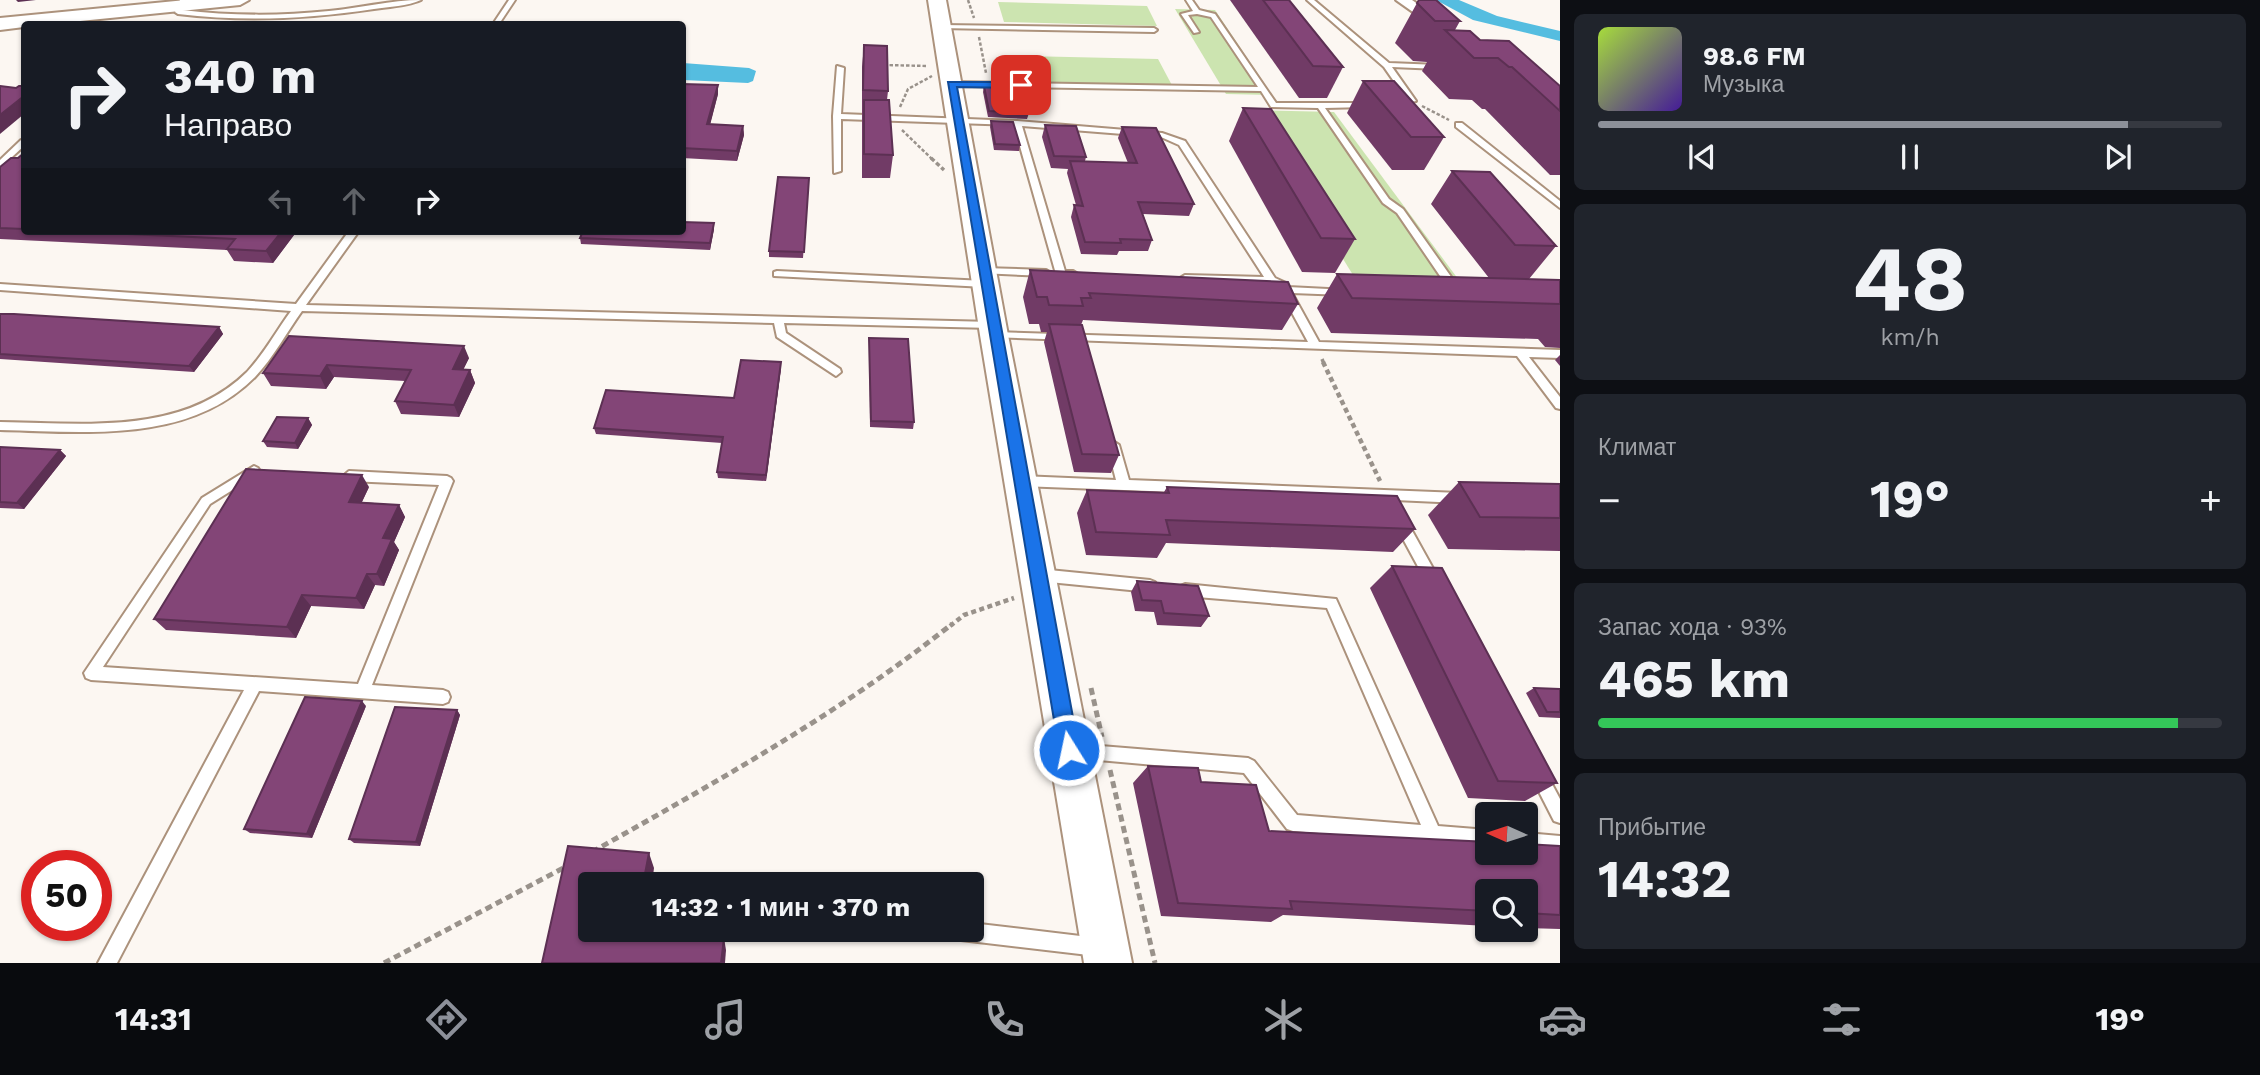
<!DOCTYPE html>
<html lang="ru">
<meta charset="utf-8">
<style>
:root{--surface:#171b24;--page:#20242c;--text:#f1f3f6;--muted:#9ea1a6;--line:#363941;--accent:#8c9099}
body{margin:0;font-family:"Work Sans",sans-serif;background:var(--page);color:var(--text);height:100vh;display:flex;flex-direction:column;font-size:26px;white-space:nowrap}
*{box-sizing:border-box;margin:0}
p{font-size:23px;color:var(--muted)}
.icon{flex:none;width:38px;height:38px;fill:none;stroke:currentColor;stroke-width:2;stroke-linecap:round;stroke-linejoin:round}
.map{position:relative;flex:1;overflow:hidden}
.side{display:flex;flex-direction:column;gap:14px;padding:14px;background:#0d0f14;width:700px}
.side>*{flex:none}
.top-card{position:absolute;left:21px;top:21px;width:665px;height:214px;border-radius:7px;box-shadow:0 2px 5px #0004;background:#171b24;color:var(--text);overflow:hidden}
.needle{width:46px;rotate:273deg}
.tools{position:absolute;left:1475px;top:802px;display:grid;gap:14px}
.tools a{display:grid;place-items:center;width:63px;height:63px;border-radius:7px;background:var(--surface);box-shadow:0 2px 5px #0004;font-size:35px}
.speed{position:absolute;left:21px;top:850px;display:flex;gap:14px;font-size:35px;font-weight:700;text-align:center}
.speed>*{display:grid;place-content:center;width:91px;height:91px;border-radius:50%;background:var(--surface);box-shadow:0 2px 5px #0004;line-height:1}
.speed .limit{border:10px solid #d22;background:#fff;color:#111}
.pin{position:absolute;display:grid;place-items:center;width:60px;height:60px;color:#fff;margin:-30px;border-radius:14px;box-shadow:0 4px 10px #0006}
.me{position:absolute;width:77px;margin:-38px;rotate:350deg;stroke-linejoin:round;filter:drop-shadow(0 0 5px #0008)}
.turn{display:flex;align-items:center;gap:24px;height:147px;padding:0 28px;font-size:32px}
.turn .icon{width:91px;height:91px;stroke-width:2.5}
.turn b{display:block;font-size:49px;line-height:60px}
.lanes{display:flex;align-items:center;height:66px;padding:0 28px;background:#0003;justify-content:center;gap:35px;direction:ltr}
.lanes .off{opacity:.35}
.big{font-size:52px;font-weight:700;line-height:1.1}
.side .tile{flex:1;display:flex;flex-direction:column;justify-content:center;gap:10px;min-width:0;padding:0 24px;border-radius:10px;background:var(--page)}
.side .dial{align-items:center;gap:0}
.dial b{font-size:91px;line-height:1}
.song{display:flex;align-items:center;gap:21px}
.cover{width:84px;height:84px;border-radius:10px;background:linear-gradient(135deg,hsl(80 70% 55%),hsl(260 70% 35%))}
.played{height:7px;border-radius:4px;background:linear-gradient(90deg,var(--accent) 85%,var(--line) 85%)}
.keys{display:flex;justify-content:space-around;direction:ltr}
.heat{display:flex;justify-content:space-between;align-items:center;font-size:38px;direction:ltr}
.charge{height:10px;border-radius:5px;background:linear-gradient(90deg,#34c759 93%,var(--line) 0)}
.trip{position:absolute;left:578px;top:872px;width:406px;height:70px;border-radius:7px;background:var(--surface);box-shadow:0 2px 5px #0004;font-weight:700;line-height:70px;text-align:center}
.menu{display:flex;height:112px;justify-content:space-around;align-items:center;background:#090b0e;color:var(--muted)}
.menu .icon{width:49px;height:49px}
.menu .active{color:var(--accent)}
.menu b{font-size:32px;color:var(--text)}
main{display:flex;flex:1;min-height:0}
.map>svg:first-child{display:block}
.green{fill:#cce4b0}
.water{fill:#55bde0}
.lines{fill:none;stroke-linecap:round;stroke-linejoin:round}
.lane-casing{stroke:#ac927c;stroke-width:4}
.street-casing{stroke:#ac927c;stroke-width:4}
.secondary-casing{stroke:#ac927c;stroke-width:4}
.path-far3{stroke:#99928b;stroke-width:2.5;stroke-dasharray:3.5 2;stroke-linecap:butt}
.path-far2{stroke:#99928b;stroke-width:3.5;stroke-dasharray:4.5 2.5;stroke-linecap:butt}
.path-far1{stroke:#99928b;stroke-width:4.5;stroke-dasharray:5 3.5;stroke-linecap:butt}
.path{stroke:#99928b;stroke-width:5;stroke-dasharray:7 4.5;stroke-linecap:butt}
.lane{fill:#fff;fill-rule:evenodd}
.street{fill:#fff;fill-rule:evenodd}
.secondary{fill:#fff;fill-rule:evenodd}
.wall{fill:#713b66}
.shaded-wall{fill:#5c3053}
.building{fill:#834577;stroke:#5c3053;stroke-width:2}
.route{fill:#1a73e8;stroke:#114b97;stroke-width:2}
</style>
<main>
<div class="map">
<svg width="1560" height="963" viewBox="0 0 1560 963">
<rect width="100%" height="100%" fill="#fcf7f2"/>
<g class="green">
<path d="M998,2L1147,6L1157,26L1004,22Z"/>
<path d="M1175,9L1215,10L1272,95L1226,94Z"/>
<path d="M1025,56L1158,59L1175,91L1035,88Z"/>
<path d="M1251,110L1334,112L1467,291L1361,288Z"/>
</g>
<g class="water">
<path d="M1436,0H1459L1497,16L1560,31V41L1473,20Z"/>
<path d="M683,63L749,68L756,71L753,81L748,83L683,80Z"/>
</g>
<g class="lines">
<defs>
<g id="lane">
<path d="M180,0H186L182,10C231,16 280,16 329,11C360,8 391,0 421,0C408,6 389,7 374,9C308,19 244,22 178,14L175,12Z"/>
<path d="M509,0H515L499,24H493Z"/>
<path d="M1186,0H1192L1199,10L1215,14L1276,103H1370V107H1367L1325,108L1389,199L1403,209L1459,288V292H1451L1397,213L1383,203L1318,108L1271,107L1261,91L951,86L947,84L951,82L1258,87L1211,17L1197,14L1188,15L1199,32L1194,33L1181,14L1193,11Z"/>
<path d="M1307,0H1314L1389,63L1439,65L1443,67L1439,69L1392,67L1416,101L1393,106V102L1407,100L1384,67Z"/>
<path d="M942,25L1154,28L1157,30L1154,32L940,28V26Z"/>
<path d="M837,66L844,68L841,114L1017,121L1162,133L1185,141L1275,278L1286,283L1288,287L1348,290L1349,292L1344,295L1292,293L1319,342L1560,350V358L1529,357L1560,397V409L1556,408L1517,356L990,337L989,335L990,333L994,332L1308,342L1278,287L1269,283L1185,281L1180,278L1185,275L1264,277L1179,145L1161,137L1022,126L1065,271H1073L1078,274C1073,279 1061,279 1056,274L1014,125L841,119V171L834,173L833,116Z"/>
<path d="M1456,123H1462L1560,201V208L1456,127Z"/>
<path d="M21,140H24V146L0,168V160Z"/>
<path d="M349,231H359L306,305L992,322L997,325L992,328L784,323L786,333L840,369L841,372L836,376L777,337L774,323L302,311C287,332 273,358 255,377C189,444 86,432 0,430V422C84,423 182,436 247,372C264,354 277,330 291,311L0,290V284L296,304Z"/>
<path d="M983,268L1046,270L1051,273L1046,276L980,273V269Z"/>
<path d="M777,271L985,281L990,284L985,287L774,276V272Z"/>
<path d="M1113,441L1119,445L1129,480L1460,493L1464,495L1466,498L1464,501L1460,503L1395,500L1440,581L1438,585L1433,587L1428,585L1382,500L1021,486L1017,484L1015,481L1017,478L1021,476L1116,480L1107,445Z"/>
<path d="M254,466L258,468L260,471L258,474L210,504L103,667L358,684L439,485L349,481L343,476L349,471L447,476L451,478L453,481L372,685L443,690L448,692L450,697L448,702L443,704L259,691L117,963H98L244,690L91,680L86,678L84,673L202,498Z"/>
<path d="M1039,569L1150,580L1155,582L1157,586L1155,590L1150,592L1039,581L1034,579L1032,575L1034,571Z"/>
<path d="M1185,584L1336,599L1438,826L1488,830V846L1293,831L1287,829L1244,773L1076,758L1071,756L1068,751L1071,746L1076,744L1248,758L1254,761L1297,815L1421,825L1327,608L1185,596L1180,594L1178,590L1180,586Z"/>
<path d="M1539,768L1545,771L1560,799V823L1554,821L1531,776L1533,771Z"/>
<path d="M1526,833L1560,836V852L1526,849Z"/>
<path d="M971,923L1097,938L1103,941L1106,947L1103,953L1097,956L944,938L938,935L935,929H971Z"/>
</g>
<path id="street" d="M1396,0H1412L1449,26L1447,29H1437Z"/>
<g id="secondary">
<path d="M186,0H249L240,5L50,24H24V27L0,30V18Z"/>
<path d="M928,0H946L1008,335L1132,963H1084L980,335Z"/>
</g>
</defs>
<use href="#lane" class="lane-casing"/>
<use href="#street" class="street-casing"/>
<use href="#secondary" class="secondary-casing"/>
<g class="path-far3">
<path d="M968,0L974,18"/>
<path d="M979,37L986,73"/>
<path d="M884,65L928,66"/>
<path d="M1422,106L1449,120"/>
<path d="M900,107L908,89L932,76"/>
<path d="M902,130L933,160"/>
</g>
<g class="path-far2">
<path d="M931,158L944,170"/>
<path d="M1322,359L1324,364"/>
</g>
<g class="path-far1">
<path d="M1323,362L1380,481"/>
<path d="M950,626L964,615L1014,598"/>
</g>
<g class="path">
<path d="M1091,688L1102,737"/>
<path d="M1110,770L1155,963"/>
<path d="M592,852C716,782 840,713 952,624"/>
<path d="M384,963L569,865"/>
</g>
<use href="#lane" class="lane"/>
<use href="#street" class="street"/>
<use href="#secondary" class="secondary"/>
</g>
<g class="wall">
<path d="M1230,0H1289L1343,67L1327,98H1299Z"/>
<path d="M1417,3L1460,21L1455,30L1480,40L1560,86V175H1550L1485,109H1482L1472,100L1449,99L1422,71L1427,62L1413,61L1395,43Z"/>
<path d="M864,45L888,91L887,100L893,155L890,178H862V67Z"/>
<path d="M1363,81L1444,137L1424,170H1392L1347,113Z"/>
<path d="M682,84L718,85V94L710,124L743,126L744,135L737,161L682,158Z"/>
<path d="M984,86L1029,113L1027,119L988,117L983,92Z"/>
<path d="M1243,108L1355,239L1335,273L1302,272L1229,141Z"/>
<path d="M991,121L1020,145L1019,151L994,150L990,127Z"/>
<path d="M1045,125L1086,157L1085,161L1128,163L1118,138L1122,127L1194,204L1189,216L1143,214L1152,240L1148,251H1119L1117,255L1081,254L1071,217L1074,205H1076L1067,173L1068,169L1051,168L1042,137Z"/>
<path d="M24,153V231H297L273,263L234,261L227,250L0,239V167L18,158Z"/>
<path d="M1452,171L1556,246L1529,279L1560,280V348L1545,347L1538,339L1331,333L1317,308L1337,274L1489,278L1431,204Z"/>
<path d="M809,178L803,258L769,257V251Z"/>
<path d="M714,229L710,250L581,244L580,238Z"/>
<path d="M1030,270L1298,304L1282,330L1083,320L1081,325L1119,455L1111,473L1074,472L1044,342L1047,332H1041L1039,324H1029L1023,297Z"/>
<path d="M0,314L219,327L223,334L194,372L0,359Z"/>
<path d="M289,336L469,358L463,370H470L475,383L459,417L401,414L395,401L405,381L334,377L326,389L271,386L263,373Z"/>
<path d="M869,338L914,422L913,429L870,427Z"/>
<path d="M1560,355V366L1555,360Z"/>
<path d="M781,368L766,481L718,478L717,472L722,443L596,434L594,428L734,398Z"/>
<path d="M308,418L312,425L298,449L267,447L263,441Z"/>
<path d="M0,447L60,450L66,456L24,509L0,508Z"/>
<path d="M1459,482L1560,484V551L1448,549L1428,515Z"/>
<path d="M369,487L362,502L399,505L405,517L394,542L399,550L384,586L375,585L364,609L311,606L296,638L166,630L154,619Z"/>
<path d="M1167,487L1415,529L1393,552L1166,543L1157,558L1086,555L1077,513L1087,490L1164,492Z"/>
<path d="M1392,566L1557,783L1525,801L1468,798L1370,588Z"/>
<path d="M1137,581L1209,616L1201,627L1157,625L1154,612L1135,611L1131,592Z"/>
<path d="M1534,688L1560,689V718L1539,717L1526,693Z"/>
<path d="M366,706L312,838L250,833L244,829Z"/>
<path d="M457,710L460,715L420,846L354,843L349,839Z"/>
<path d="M1148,766L1201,782L1269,831L1560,846V929L1526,928V891H1488V926L1283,915L1271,922L1161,916L1133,783Z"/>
</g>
<g class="shaded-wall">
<path d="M16,0H36L18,2Z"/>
<path d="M718,85V94L708,133L707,124Z"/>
<path d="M24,96V114L0,134V115Z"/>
<path d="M743,126L744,135L737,161V151Z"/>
<path d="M714,223V229L710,250V243Z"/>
<path d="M282,231H297L273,263L266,251Z"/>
<path d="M219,327L223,334L194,372L189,366Z"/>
<path d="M464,346L469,358L457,382L453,369Z"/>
<path d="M781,362V368L766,481V475Z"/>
<path d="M327,365L334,377L326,389L320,376Z"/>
<path d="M470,370L475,383L459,417L454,405Z"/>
<path d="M308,418L312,425L298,449L295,443Z"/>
<path d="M60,450L66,456L24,509L17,503Z"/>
<path d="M362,475L369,487L356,514L349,502Z"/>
<path d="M399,505L405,517L394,542L399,550L384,586L377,574L383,538Z"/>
<path d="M367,574L375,585L364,609L356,598Z"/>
<path d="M302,595L311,606L296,638L287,627Z"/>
<path d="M362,701L366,706L312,838L307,834Z"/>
<path d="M457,710L460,715L420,846L416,842Z"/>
<path d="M649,853L654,868L652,884L644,879Z"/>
<path d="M655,929H662L660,944L654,932Z"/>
<path d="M724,938L726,950L725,963H721Z"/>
</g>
<g class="building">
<path d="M1263,0H1289L1343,67L1313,66Z"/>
<path d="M1419,0H1436L1460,21H1435L1417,3Z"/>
<path d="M1445,30L1470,31L1480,40L1509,41L1560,86V111L1512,67H1509L1498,58H1474Z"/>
<path d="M864,45L887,46L888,91L863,90Z"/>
<path d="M1363,81H1394L1444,137H1411Z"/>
<path d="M682,84L718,85L707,124L743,126L737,151L682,148Z"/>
<path d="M0,86L16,88L19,86H24V96L0,115Z"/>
<path d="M984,86L1022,87L1029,113L989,111Z"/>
<path d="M864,100H889L893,155L864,154Z"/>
<path d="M1243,108L1271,109L1355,239L1321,238Z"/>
<path d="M991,121L1013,122L1020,145L995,144Z"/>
<path d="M1045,125L1076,126L1086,157L1054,156Z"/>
<path d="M1122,127L1156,128L1194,204L1138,202L1152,240L1120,239L1121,243L1085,242L1074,205L1083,206L1070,161L1137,163Z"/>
<path d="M24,153V229L0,228V167L11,158H18Z"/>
<path d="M1452,171L1490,172L1556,246L1515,245Z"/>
<path d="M778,177L809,178L804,252L769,251Z"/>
<path d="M682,222L714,223L710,243L580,238L583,231H682Z"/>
<path d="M64,231H282L266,251L227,249L235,239Z"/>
<path d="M1030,270L1288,282L1298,304L1089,293L1091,298H1081L1083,306L1049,305L1047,297H1037Z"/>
<path d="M1337,274L1560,280V304L1352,298Z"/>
<path d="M0,314H14L219,327L189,366L0,354Z"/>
<path d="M1049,324L1082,325L1119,455L1082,454Z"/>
<path d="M289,336L464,346L453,369L470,370L454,405L395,401L411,370L327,365L320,376L263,373Z"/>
<path d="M869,338L908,339L914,422L871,421Z"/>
<path d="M741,360L781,362L766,475L717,472L723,437L594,428L606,390L734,398Z"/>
<path d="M277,417L308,418L295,443L263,441Z"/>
<path d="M0,447L60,450L17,503L0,502Z"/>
<path d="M246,469L362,475L349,502L399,505L383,538L392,539L377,574H367L356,598L302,595L287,627L154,619Z"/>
<path d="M1459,482L1560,484V518L1480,517Z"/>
<path d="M1167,487L1397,496L1415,529L1166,520L1170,535L1096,532L1087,490L1169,493Z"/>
<path d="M1392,566L1442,568L1557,783L1498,781Z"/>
<path d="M1137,581L1198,586L1209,616L1164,613L1161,601L1142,600Z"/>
<path d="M1534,688L1560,689V712H1547Z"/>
<path d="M305,697L362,701L307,834L244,829Z"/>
<path d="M395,707L457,710L416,842L349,839Z"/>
<path d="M1148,766L1198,768L1201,782L1256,785L1269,831L1488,842V852H1526V844L1560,846V915L1526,913V891H1488V911L1290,901L1292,909L1178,903Z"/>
<path d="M568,846L649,853L644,879L662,881V884H590V929H655L654,932L724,938L721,963H542Z"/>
</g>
<path class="route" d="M948,82H1021L1026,85L1021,88L957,87L1079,750L1076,757L1069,760L1061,757L1059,750Z"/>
</svg>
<div class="tools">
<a><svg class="needle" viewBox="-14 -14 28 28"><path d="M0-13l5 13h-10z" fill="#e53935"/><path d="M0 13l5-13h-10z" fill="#9ea1a6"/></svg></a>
<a><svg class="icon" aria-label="search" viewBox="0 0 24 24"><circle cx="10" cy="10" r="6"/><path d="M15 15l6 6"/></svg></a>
</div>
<div class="speed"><div class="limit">50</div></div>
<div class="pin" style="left:1021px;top:85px;background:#d93025"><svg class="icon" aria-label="arrive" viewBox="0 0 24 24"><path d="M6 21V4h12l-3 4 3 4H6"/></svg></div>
<svg class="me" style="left:1069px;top:750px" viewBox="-20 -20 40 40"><circle r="17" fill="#1a73e8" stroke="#fff" stroke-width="3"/><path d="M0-11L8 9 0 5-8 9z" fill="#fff"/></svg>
<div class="trip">14:32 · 1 мин · 370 m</div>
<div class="top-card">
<div class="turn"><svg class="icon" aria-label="right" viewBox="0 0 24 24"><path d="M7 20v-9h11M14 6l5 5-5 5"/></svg><div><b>340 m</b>Направо</div></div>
<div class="lanes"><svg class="icon off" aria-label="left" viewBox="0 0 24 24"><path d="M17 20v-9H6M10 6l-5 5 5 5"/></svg><svg class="icon off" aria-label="ahead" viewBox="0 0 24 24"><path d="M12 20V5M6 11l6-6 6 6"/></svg><svg class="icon" aria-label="right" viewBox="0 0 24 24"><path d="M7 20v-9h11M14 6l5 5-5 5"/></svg></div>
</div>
</div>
<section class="side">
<div class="tile">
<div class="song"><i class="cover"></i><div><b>98.6 FM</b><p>Музыка</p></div></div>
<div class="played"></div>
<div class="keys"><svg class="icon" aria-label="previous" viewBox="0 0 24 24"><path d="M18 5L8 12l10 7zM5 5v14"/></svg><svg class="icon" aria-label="pause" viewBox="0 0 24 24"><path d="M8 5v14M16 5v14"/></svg><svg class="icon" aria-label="next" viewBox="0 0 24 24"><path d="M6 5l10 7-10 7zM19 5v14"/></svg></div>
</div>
<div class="tile dial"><b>48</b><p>km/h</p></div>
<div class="tile"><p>Климат</p>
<div class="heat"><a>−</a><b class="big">19°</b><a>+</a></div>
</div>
<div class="tile"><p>Запас хода · 93%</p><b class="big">465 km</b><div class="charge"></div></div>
<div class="tile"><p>Прибытие</p><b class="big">14:32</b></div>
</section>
</main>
<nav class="menu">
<b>14:31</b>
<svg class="icon active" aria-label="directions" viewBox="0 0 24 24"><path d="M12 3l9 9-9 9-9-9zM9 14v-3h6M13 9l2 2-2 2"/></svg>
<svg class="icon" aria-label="music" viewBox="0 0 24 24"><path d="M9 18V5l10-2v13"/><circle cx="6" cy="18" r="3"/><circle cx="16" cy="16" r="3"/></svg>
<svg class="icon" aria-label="phone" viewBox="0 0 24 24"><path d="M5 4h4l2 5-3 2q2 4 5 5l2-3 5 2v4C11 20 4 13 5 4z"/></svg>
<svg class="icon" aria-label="climate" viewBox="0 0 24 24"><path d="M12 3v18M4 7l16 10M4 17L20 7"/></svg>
<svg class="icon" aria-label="car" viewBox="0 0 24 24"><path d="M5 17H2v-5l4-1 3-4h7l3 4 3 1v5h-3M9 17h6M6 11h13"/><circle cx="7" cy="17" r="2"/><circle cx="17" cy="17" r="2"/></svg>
<svg class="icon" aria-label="filters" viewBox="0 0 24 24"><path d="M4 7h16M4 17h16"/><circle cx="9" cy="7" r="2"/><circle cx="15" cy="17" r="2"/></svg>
<b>19°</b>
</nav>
